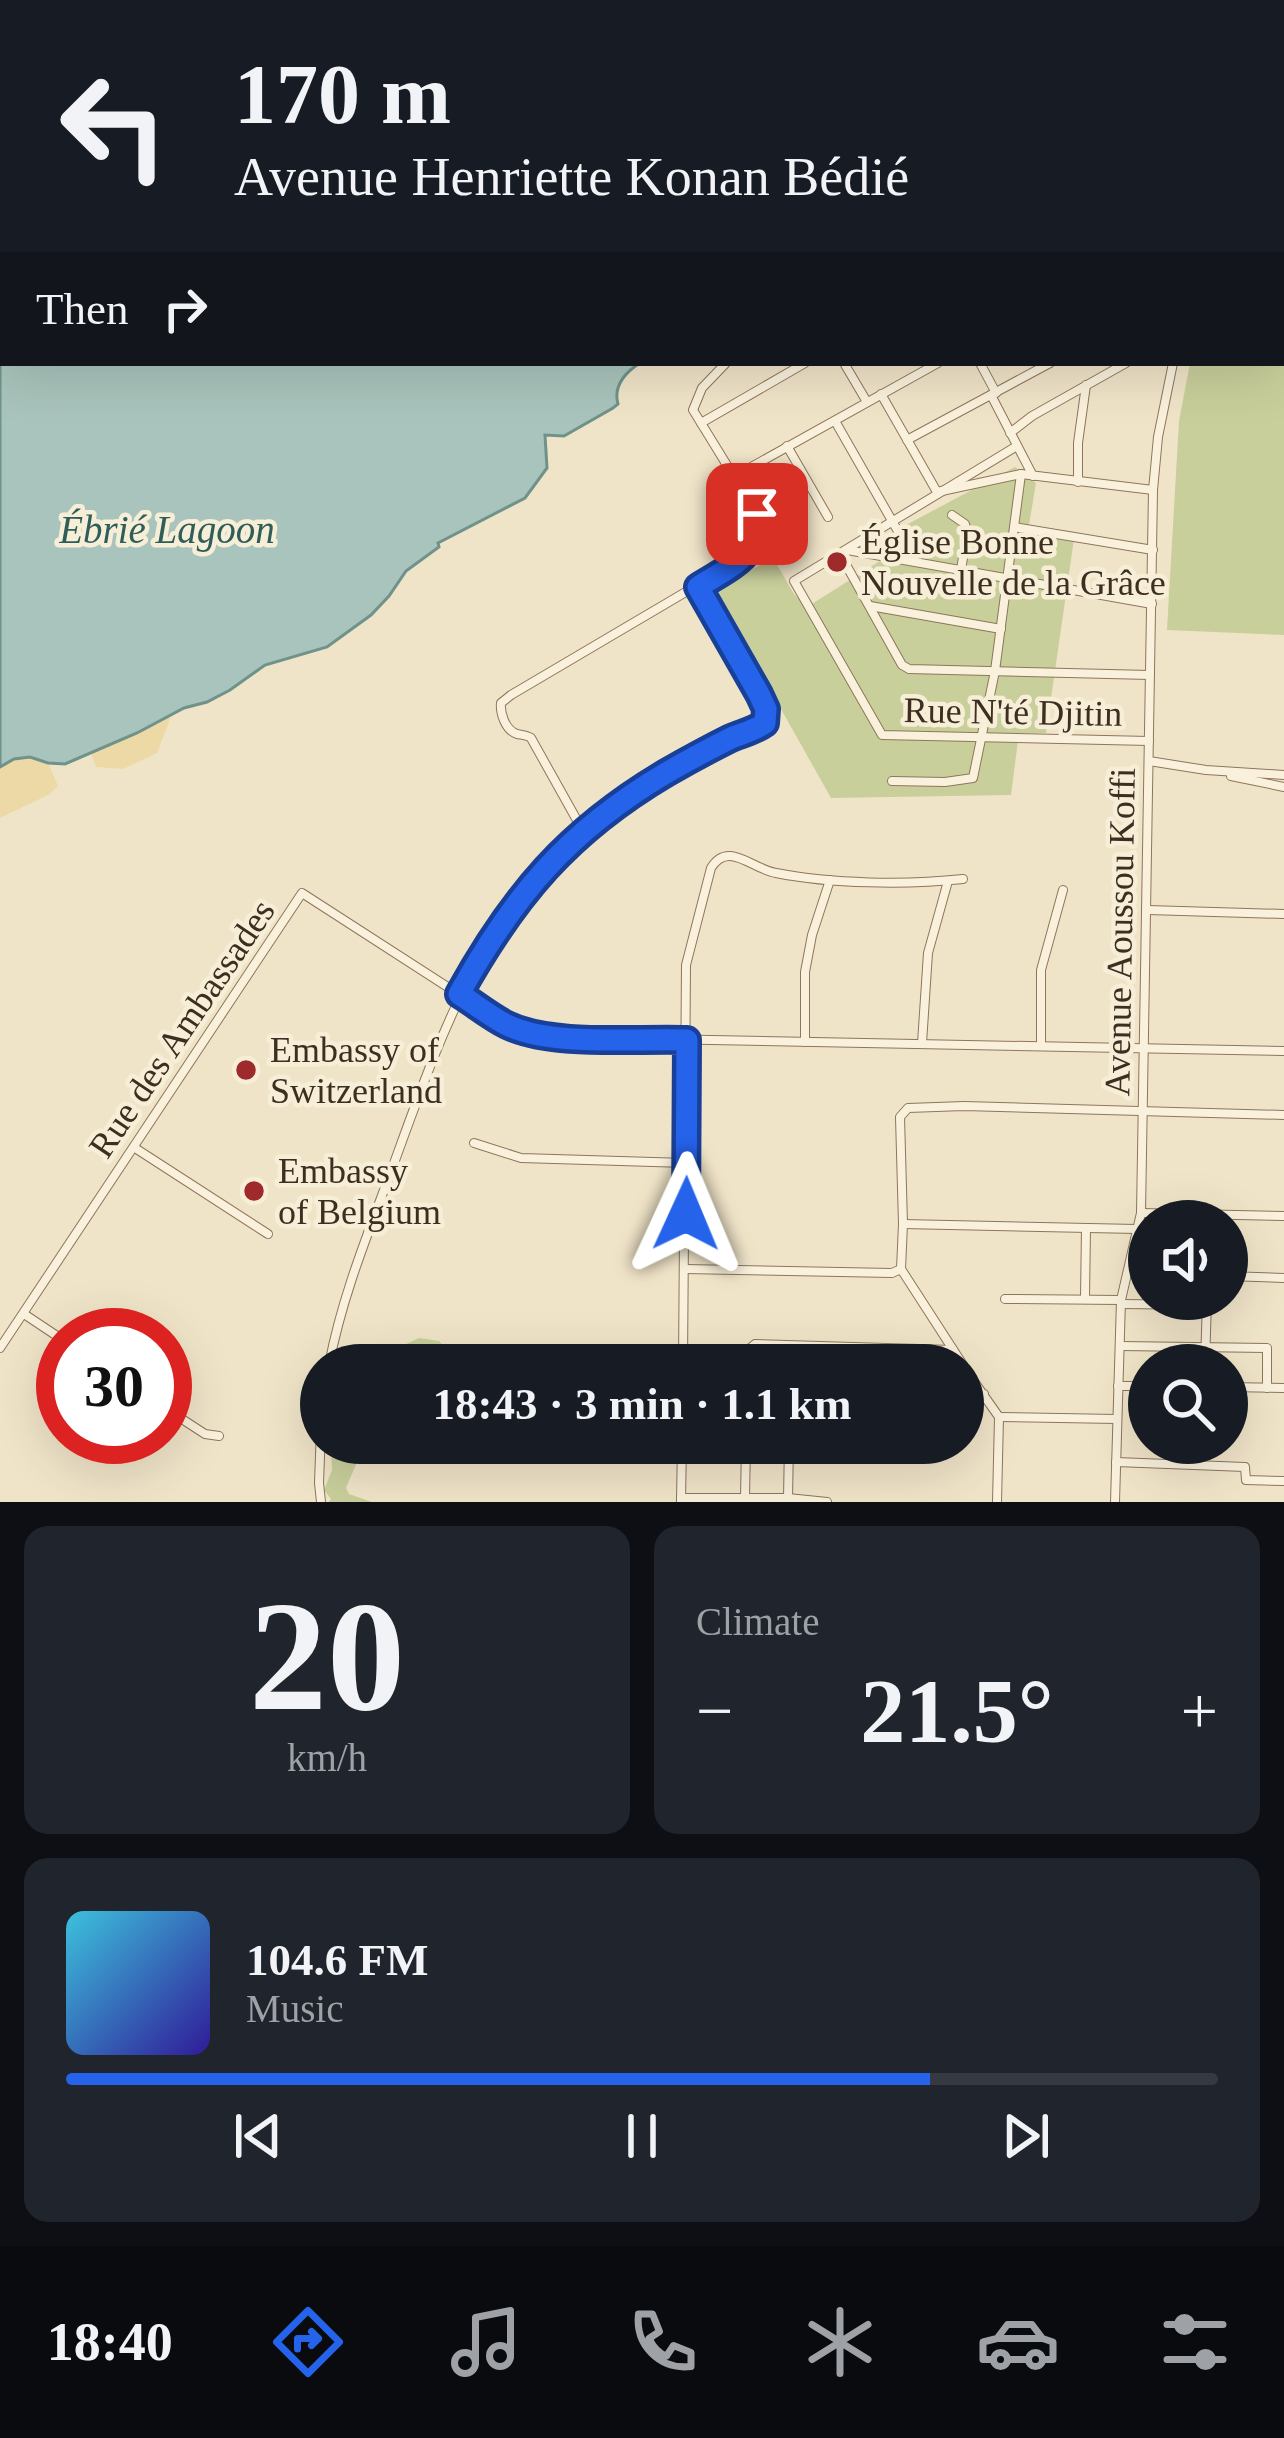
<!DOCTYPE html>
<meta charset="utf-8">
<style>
:root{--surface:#171b24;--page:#20242c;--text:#f1f3f6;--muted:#9ea1a6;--line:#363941;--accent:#2563eb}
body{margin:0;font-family:Georgia,serif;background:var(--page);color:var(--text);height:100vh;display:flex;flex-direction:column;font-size:45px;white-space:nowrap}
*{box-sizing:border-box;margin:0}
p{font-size:39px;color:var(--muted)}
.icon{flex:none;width:66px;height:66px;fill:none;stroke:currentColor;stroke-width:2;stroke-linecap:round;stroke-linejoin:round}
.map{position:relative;height:1502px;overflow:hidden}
.side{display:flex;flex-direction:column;gap:24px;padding:24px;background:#0d0f14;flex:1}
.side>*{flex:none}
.guide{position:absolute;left:0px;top:0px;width:1284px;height:366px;box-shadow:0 12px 48px #0002;background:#171b24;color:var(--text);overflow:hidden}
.fabs{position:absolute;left:1128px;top:1200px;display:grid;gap:24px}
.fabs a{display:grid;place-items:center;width:120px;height:120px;border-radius:50%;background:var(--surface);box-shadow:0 12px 48px #0002;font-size:60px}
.speed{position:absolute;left:36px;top:1308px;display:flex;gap:24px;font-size:60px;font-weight:700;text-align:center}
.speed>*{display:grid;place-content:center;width:156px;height:156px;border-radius:50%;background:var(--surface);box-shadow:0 12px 48px #0002;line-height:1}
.speed .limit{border:18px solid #d22;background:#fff;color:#111}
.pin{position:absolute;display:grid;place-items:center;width:102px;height:102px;color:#fff;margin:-51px;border-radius:24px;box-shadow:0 6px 18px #0006}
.me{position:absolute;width:132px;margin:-66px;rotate:1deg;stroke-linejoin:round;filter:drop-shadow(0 0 9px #0008)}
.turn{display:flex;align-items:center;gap:42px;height:252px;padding:0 36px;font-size:54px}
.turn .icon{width:156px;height:156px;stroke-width:2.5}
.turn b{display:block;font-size:84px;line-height:102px}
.then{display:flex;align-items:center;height:114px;padding:0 36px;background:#0003;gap:24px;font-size:45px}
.big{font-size:90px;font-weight:700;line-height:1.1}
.side .widget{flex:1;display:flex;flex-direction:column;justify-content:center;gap:18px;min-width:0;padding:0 42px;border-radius:24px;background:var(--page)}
.side .dial{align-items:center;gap:0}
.dial b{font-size:156px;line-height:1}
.song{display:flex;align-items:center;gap:36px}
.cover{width:144px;height:144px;border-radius:18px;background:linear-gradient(135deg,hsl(190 70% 55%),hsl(250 70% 35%))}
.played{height:12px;border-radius:6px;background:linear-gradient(90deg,var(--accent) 75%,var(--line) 75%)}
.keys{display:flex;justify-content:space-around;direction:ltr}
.heat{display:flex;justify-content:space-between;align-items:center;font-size:66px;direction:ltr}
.side .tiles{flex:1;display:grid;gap:24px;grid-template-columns:1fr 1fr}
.widget:last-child{grid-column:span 2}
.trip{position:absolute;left:300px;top:1344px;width:684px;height:120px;border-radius:60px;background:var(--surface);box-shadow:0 12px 48px #0002;font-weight:700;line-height:120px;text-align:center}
.menu{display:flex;height:192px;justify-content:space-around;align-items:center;background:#090b0e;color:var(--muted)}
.menu .icon{width:84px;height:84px}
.menu .on{color:var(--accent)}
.menu b{font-size:54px;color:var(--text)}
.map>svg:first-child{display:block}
.green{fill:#c9cf9b}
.sand{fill:#ecd9a5}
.water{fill:#a9c4bc;stroke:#6f938a;stroke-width:3}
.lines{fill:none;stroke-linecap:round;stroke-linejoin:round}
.ferry{stroke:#2f5d5a;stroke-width:3;stroke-dasharray:15 12;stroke-linecap:butt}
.minor-casing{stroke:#8d765c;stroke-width:10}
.minor{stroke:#faf1dc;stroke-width:8}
.route-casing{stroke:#184099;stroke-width:30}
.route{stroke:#2563eb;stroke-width:21}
.poi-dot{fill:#9e2a2b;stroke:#f7eed8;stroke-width:4.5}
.labels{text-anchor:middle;stroke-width:9;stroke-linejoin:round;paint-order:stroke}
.poi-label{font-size:36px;fill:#3d2e20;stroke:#f7eed8;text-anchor:start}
.street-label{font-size:36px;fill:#3d2e20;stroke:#f7eed8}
.water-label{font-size:39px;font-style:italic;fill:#2f5d5a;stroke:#f7eed8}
</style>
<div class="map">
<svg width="1284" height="1502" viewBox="0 0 1284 1502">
<rect width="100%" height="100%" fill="#f0e4c8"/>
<g class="green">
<path d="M1281,361L1284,362V635L1167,630L1179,421L1190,363Z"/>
<path d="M1015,467L1036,483L1029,525L1075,532L1046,733H1019L1011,795L831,798L714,590L773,558L794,594L807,607L899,549L891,533Z"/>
<path d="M419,1338L439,1341L453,1357L454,1365H392L402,1346Z"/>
<path d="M331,1443H365L346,1488L349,1494L372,1502H329L331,1499L324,1490L332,1470Z"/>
</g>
<g class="sand">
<path d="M172,714L157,753L123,769L96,767L91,753Z"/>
<path d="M30,757L48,763L58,786L48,795L0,818V767L14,759Z"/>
</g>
<path class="water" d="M0,0H1197L1196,3H3V363H640C626,372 613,386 618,404L613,408L564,436L545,435L547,468L525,498L438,543L439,547L406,571L389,596L371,615L327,647L265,665L230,690L207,702L184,708L137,733L65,764L48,763L30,757L14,759L0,767Z"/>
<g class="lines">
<g class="ferry">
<path d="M1164,0V3"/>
<path d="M376,3L389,0"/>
<path d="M446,3L459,0"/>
<path d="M0,48H3"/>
<path d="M0,73L3,72"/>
</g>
<defs>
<g id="minor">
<path d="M1281,55L1284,46"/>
<path d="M1281,184L1284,185"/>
<path d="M844,363L867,402"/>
<path d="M980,363L996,393"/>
<path d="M881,394L937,492L1021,474L1153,490"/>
<path d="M991,395L1033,476"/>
<path d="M835,421L915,561"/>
<path d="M701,423L805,363"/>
<path d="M1010,433L1032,416L1126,363"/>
<path d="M907,440L1050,363"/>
<path d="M787,446L828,517"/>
<path d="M1017,446L794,581L882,735L1149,741"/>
<path d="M735,476L938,363"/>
<path d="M1078,482V443L1086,385"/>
<path d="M952,515L965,524L967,533L961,570"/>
<path d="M1014,527L1153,550"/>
<path d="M847,550L1152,604"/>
<path d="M840,554L902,665L909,669L1150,675"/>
<path d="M870,606L1001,629"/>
<path d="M1149,761L1206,770L1284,775"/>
<path d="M1231,776L1284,787"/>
<path d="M892,781L945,782L973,778L995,671L1021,474"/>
<path d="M583,831L531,738C527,735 522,735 517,734C505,730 500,713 501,703L511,695L740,560L756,542L759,532L757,514L693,410L702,388L726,363"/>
<path d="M1148,910L1284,914"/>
<path d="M805,1042V972L812,935L830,880"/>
<path d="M922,1043L928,953L948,881"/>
<path d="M1041,1046V970L1063,890"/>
<path d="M474,1143L521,1158L686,1163"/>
<path d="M135,1148L268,1234"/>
<path d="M1141,1213L1284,1216"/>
<path d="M903,1224L1137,1229"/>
<path d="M685,1269L892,1273L901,1269"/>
<path d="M901,1269L903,1224L900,1117L908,1108L964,1106L1284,1115"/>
<path d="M901,1269L963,1365"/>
<path d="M1227,1276L1284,1278"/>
<path d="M1085,1298L1086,1228"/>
<path d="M1005,1299L1121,1300"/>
<path d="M1121,1304L1207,1305"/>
<path d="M24,1314L63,1340"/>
<path d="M1120,1346L1267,1348V1388"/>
<path d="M0,1348L302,893L505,1024L530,1033L552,1037L1284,1051"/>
<path d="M329,1365C342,1296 369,1231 393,1166C440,1037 485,903 599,817C635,790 676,768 716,746C732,738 751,733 765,723L766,709L759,694L698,587"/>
<path d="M683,1365L686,965L711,868C728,840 752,869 776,873C831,884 907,885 963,879"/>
<path d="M748,1365L749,1349L755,1344L953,1350"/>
<path d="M1205,1365L1207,1299"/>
<path d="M963,1366L999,1417"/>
<path d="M1118,1386H1149"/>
<path d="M1227,1387L1284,1388"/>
<path d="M963,1394H984"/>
<path d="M165,1408L205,1434L219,1436"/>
<path d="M999,1417L1117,1419"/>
<path d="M321,1428L319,1483L321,1502"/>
<path d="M1116,1462L1245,1467L1246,1480L1284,1481"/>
<path d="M681,1498H788L827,1502"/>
<path d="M745,1498L746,1443"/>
<path d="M788,1498L789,1443"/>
<path d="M681,1501L682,1443"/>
<path d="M997,1502L999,1417"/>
<path d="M1115,1502L1121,1300L1141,1213L1153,490L1158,437L1173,363"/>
</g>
</defs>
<use href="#minor" class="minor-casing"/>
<use href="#minor" class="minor"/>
</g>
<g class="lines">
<defs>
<path id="route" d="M686,1214L687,1040C635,1038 553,1047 507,1025C491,1017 475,1004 459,994C514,895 568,831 666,773C687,761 709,749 731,738C743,733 754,731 765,723L766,709L759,694L698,587C726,569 765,554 757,514"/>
</defs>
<use href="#route" class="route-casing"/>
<use href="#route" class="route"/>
</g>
<g class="poi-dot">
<circle cx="837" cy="562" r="12"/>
<circle cx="246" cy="1070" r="12"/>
<circle cx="254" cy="1191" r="12"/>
</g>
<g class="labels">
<g class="poi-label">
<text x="861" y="554">Église Bonne<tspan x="861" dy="41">Nouvelle de la Grâce</tspan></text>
<text x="270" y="1062">Embassy of<tspan x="270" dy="41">Switzerland</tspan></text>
<text x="278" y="1183">Embassy<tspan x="278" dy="41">of Belgium</tspan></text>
</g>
<g class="street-label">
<text transform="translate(1013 711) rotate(1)" y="13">Rue N'té Djitin</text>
<text transform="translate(1119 932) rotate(-89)" y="13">Avenue Aoussou Koffi</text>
<text transform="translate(181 1028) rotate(-56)" y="13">Rue des Ambassades</text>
</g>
<g class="water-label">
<text x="167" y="543">Ébrié Lagoon</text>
</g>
</g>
</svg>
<div class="fabs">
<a><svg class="icon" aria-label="sound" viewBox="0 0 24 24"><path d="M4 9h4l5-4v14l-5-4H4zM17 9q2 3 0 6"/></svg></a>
<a><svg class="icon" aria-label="search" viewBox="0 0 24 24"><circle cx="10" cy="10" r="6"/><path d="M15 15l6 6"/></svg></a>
</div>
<div class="speed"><div class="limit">30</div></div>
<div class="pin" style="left:757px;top:514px;background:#d93025"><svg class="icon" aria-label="arrive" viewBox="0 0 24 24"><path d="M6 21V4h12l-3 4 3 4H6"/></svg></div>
<svg class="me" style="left:686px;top:1214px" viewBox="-20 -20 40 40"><path d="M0-17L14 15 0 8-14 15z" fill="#2563eb" stroke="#fff" stroke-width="4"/></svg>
<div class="trip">18:43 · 3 min · 1.1 km</div>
<div class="guide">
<div class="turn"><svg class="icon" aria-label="left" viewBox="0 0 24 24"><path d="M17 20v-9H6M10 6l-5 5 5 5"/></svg><div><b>170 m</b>Avenue Henriette Konan Bédié</div></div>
<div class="then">Then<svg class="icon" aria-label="right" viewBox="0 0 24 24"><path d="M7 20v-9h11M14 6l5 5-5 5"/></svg></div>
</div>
</div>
<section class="side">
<div class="tiles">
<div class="widget dial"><b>20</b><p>km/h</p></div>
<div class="widget"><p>Climate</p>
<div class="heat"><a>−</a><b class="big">21.5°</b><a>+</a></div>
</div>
<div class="widget">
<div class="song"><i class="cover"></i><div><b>104.6 FM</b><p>Music</p></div></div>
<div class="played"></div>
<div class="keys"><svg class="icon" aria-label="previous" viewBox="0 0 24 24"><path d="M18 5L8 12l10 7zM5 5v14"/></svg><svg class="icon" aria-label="pause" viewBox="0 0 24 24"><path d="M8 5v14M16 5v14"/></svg><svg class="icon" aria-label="next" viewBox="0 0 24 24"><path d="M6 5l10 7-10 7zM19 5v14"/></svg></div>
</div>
</div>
</section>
<nav class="menu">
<b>18:40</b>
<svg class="icon on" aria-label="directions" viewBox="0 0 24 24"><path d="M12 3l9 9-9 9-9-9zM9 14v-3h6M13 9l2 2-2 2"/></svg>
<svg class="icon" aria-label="music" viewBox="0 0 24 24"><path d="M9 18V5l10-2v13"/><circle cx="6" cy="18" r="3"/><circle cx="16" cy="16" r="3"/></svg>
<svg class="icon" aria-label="phone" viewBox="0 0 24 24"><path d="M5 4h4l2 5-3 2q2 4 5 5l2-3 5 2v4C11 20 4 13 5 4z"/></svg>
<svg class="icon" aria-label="climate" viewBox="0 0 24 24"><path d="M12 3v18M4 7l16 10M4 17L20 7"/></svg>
<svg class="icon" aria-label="car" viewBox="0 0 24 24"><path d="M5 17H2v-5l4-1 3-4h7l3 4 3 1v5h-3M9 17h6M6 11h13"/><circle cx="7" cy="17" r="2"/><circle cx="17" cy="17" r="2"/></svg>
<svg class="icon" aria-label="filters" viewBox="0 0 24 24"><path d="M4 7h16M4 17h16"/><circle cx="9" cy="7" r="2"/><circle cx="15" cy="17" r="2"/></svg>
</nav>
